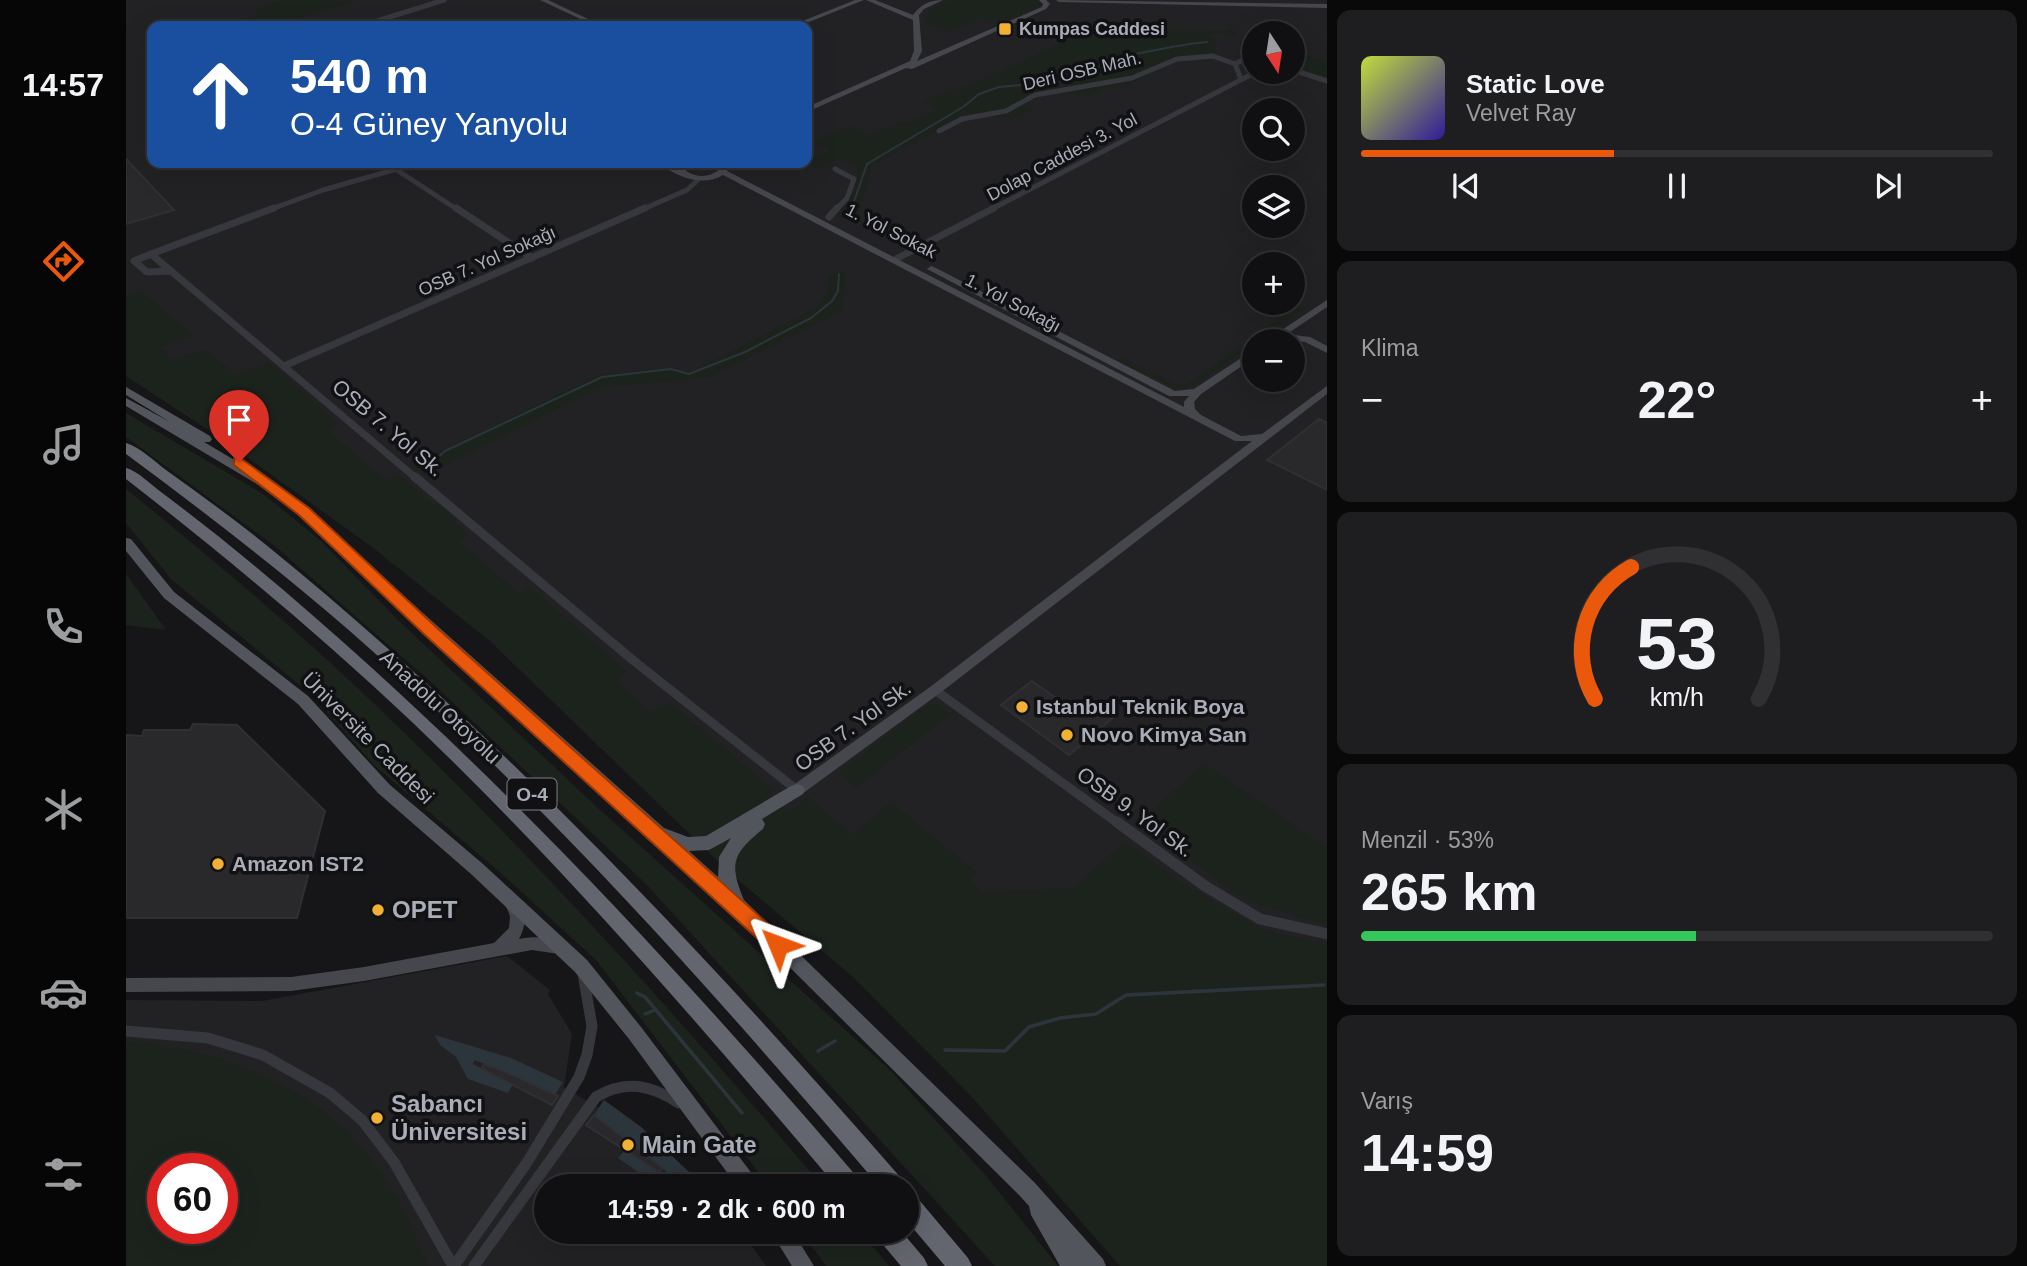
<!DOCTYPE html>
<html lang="tr">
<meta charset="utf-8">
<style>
:root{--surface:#101012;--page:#1e1e20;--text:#f1f3f6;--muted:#9c9d9f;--line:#303032;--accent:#ea580c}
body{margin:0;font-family:Arial,sans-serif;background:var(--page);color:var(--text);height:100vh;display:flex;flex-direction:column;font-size:26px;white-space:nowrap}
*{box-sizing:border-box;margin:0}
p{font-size:23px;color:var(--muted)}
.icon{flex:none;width:38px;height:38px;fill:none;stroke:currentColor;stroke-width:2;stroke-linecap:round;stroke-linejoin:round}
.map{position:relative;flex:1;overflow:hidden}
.details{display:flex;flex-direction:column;gap:10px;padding:10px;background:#09090a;width:700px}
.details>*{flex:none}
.hud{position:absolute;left:21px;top:21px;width:665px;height:147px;border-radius:14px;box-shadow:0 7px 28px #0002,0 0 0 2px var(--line);background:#1a4fa0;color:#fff;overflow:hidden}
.needle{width:46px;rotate:168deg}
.controls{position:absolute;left:1116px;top:21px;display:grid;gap:14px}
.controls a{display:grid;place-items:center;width:63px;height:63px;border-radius:50%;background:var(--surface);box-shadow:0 7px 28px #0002,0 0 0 2px var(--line);font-size:35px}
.speed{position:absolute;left:21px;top:1153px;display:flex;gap:14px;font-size:35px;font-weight:700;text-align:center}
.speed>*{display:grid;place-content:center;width:91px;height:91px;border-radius:50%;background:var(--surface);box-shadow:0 7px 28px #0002,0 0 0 2px var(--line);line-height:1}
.speed .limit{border:10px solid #d22;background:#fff;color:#111}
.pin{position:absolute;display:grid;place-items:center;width:60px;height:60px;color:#fff;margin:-72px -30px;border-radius:50% 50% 50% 0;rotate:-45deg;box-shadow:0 0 7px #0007}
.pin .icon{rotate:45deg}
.me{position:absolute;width:77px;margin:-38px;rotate:314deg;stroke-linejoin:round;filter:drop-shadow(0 0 5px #0008)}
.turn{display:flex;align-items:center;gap:24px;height:147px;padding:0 28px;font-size:32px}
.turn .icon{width:91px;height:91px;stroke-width:2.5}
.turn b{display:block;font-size:49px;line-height:60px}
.big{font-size:52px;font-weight:700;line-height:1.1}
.details .card{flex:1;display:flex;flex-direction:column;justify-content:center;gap:10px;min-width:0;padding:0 24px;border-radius:14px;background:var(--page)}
.details .dial{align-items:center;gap:0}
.dial svg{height:182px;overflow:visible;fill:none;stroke:var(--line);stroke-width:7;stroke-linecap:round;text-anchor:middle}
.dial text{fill:var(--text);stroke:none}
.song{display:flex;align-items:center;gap:21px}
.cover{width:84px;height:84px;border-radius:10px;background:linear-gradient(135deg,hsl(70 70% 55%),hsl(250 70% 35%))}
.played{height:7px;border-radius:4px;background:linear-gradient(90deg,var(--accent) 40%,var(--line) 40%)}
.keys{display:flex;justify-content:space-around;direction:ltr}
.heat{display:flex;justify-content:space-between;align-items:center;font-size:38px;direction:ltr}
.charge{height:10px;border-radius:5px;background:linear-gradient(90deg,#34c759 53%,var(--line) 0)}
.trip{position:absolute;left:408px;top:1174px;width:385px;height:70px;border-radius:35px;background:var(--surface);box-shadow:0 7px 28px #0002,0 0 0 2px var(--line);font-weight:700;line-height:70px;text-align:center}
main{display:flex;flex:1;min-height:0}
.tabs{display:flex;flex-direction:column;width:126px;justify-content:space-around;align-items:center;background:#060607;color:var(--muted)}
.tabs .icon{width:49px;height:49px}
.tabs .current{color:var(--accent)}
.tabs b{font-size:32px;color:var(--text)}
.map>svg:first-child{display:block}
.built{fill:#222225;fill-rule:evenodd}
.green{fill:#1c231d;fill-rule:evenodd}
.water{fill:#2c353c}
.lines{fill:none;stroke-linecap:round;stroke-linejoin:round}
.stream-far1{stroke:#2c353c;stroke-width:2}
.stream{stroke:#2c353c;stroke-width:3.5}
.building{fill:#29292c;stroke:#303034;stroke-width:2}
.street-far3{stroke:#37383d;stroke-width:5}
.street-far2{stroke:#37383d;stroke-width:7}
.street-far1{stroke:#37383d;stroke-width:9}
.street{stroke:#37383d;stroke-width:11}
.secondary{fill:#45474d;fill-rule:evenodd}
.primary{fill:#53555c;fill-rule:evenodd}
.highway{fill:#63666e;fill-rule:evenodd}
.route{fill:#ea580c;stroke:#983908;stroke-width:2}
.poi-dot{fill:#f2b134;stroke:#111113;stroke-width:2.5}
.labels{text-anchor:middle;stroke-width:7;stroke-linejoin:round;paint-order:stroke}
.far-poi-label{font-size:18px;font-weight:bold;fill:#a8adb8;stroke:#111113;text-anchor:start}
.far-street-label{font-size:18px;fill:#a8adb8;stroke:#111113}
.shield{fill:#111113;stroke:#7b7e86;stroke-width:2}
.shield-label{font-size:19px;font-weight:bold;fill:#a8adb8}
.street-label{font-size:21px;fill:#a8adb8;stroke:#111113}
.poi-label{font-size:21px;font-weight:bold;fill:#a8adb8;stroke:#111113;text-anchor:start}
.near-poi-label{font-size:24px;font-weight:bold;fill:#a8adb8;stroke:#111113;text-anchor:start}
</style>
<main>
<nav class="tabs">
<b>14:57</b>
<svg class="icon current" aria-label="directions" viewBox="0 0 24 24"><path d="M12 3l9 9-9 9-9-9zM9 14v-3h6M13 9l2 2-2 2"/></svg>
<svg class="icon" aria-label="music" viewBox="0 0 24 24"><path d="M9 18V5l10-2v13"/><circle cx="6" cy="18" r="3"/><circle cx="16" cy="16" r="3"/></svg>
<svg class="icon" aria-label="phone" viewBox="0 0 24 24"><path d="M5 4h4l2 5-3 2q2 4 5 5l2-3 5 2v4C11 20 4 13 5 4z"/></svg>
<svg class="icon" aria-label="climate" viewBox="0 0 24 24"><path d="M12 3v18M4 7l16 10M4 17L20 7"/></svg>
<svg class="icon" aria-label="car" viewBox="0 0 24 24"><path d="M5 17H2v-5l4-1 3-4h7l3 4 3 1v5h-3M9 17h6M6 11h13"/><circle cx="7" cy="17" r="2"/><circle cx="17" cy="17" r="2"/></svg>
<svg class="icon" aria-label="filters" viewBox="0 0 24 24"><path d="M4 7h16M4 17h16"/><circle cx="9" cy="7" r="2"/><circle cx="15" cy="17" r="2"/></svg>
</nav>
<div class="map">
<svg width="1201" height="1266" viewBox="0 0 1201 1266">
<rect width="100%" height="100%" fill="#161618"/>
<g class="built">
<path d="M0,0H1201V957L634,858L475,746L364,641L245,546L92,436L0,376ZM26,26H681V163H26ZM1129,33H1167V72H1129ZM1129,110H1167V149H1129ZM1129,187H1167V226H1129ZM1129,264H1167V303H1129ZM1129,341H1167V380H1129Z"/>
<path d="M381,956L424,990L422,994L446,1034L438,1087L473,1108L478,1100L515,1127L578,1186H420V1232H616L640,1266H0V1000L136,1001ZM37,1169H96V1228H37Z"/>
</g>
<g class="green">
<path d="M160,0H232L145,26H93L135,14L127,9Z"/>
<path d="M827,0H911L917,5L871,24L854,18L821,32L799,23L803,10Z"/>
<path d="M970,27L1107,30L1111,35L1086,34L1084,36L1089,41L1091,57L1055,58L994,89L980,87L963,96L924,92L898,104L909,109L886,120C846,103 784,147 746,165L730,224L710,215C727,197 734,190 730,165L714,159L694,168L681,161L704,150L688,141L724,126L744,135L776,121L781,123L813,110L794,101L848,83Z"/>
<path d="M1167,51L1201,62V80L1167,68Z"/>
<path d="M718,271L721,272L715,312L585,377L472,388L299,476L287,465L473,375L546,368L565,372L692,307L701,291L702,278Z"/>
<path d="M14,290L67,335L34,347L46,360L80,349L110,375L143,362L213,424L201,430L259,480L273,474L305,503L317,507L341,535L333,542L393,593L403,586L501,671L490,681L524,712L544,703L649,790L642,797L663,813L682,797L726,835L765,802L851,872L845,881L856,892L947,888L999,841L1053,881L1135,929L1201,945V1266H994L847,1098L726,976L604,873L364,641L245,546L92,436L0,376V296Z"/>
<path d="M1131,303H1166L1179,308L1065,388L1047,387L989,359L997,358L1051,384H1062L1157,315Z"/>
<path d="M0,413L137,494L194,540L273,621L473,809L765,1071L861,1177L932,1266H869L520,884L305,682L150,547L0,437Z"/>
<path d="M0,489C89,561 177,635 260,715C414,863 558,1023 696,1186H643L470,960L377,875L248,765L187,696L45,579L0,523Z"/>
<path d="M0,574L40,630L0,625Z"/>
<path d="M802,704H812L825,714L730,788L712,773Z"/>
<path d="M1078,763L1201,848V925L1140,907L1111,895L1013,822Z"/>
<path d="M14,1041C162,1064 250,1122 302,1266H0V1042ZM37,1169H96V1228H37Z"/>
<path d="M676,1232H734L763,1266H700Z"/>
</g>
<g class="water">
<path d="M309,1035L385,1058L437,1082L429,1095L349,1060L347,1064L387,1084L382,1093L342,1079L330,1057L314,1045Z"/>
<path d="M478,1100L515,1127L578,1186L522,1185L512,1172L492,1158L500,1149L540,1176L542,1173L468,1115Z"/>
</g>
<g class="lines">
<g class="stream-far1">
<path d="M723,216L741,164L837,107L853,94L873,87L939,81L951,73L971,71L979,58C1014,55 1046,45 1081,42"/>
<path d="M303,465L319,451L476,377L545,369L563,374L619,352L685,318L706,301L712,291L713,274"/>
</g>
<g class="stream">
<path d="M511,993L519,997L616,1113"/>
<path d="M519,1014L529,1010"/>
<path d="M819,1050L879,1051L903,1027L934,1018L970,1014L1000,995L1198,985"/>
<path d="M692,1051L709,1041"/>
</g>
</g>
<g class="building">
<path d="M0,159L48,210L0,224Z"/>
<path d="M1193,419L1201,423V490L1141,460Z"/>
<path d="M906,681L953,714L968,702L989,716L943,755L875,705Z"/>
<path d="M67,724L111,725L199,811L171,918H0V735L16,736L18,730H64Z"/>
<path d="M358,1064L377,1071L432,1096L426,1105L356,1069Z"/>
<path d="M468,1115L537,1168L533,1172L460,1125Z"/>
</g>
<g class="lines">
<g class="street-far3">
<path d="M235,26L318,0"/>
<path d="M1167,70L1201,81"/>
<path d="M1115,79L1109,64L1117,60L1129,61"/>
<path d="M813,131L836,119L880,111L909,95L1006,78L1051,59L1087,56L1109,64"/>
<path d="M709,169L728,179L721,198L710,210"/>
<path d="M271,170L332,210"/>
<path d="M143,210L197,190L292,163"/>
<path d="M515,210L561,190L573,179"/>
<path d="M864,210L1130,72"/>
</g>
<g class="street-far2">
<path d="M330,208L406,258"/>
<path d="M703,217L711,208"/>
<path d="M25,254L148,208"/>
<path d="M770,259L868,208"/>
<path d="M44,271L21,272L8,261L25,254L291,479"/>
<path d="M158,366L519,208"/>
</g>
<g class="street-far1">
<path d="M289,477L508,661L671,790"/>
<path d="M809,690L993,824"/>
</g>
<g class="street">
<path d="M991,822L1079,886L1134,919L1201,934"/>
<path d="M0,1031L82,1038L137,1055L204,1093L236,1120L268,1162L327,1266"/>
<path d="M328,1266L400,1164L453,1077L461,1055L466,1026L457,974"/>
<path d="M348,1266L470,1097C499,1079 525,1085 553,1103"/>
</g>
<g class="secondary">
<path d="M414,0H422L477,26H469Z"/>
<path d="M729,0H738L673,26H664Z"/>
<path d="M740,0H749L787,15C794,5 804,0 817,0L798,9L793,15L796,51L791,61L916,7L917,4L913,0H920L924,4L920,9L786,69L780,68L681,112V107L784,61L788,51L787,20Z"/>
<path d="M930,0L1201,4V8L933,2Z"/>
<path d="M532,163H542L553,168L554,163H562L560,171C572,178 583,178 594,169L591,163H599L602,169L601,171L1058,407V402L1063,396H1043L801,269L805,266L808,267L1049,391L1068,389L1129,349V357L1075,394L1068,402L1069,409L1075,415L1115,436L1136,434L1201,386V394L814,693L676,794L671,795L666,794L664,790L666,786L804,687L1126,441H1109L597,175C576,188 550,176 532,163Z"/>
<path d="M1201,300V307L1161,334L1184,337L1201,346V353L1179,342L1153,339L1150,341H1139Z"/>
<path d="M386,898L391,900C400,914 401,924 393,939C408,936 424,937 438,942L441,947L438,952L433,954L406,950L238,981L165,991L0,992V978L165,977L238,967L368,943L383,928L384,916L379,904L381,900Z"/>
</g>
<g class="primary">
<path d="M0,387L84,436L86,439L84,442H78L159,490L538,828L562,837L580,836L665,786L671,784L677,786L679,790L677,794L636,819L639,824L637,829C606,854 603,864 618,900L908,1182L977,1259L980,1266H934L905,1215L903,1206L894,1196L608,912L151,496L0,406V398L44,422L0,395ZM605,838L593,857L592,877L563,851L583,850Z"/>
<path d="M0,538L5,539L48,592L182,696L264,785L357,864L461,960L515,1027L630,1179L633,1186H611L503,1039L449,972L345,874L252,793L172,704L38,598L0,551Z"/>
<path d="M645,1232H667L688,1266H666Z"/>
</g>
<g class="highway">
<path d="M0,443C14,447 28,461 40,470C73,494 107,518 139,544C375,736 576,950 775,1178L778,1186H753C582,985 405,786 204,614C138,558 69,505 0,454Z"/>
<path d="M0,468C12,471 24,484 35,492C67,516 99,541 130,567C352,752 544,959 732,1178L735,1186H710C575,1026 438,867 286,722C195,636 99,556 0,479Z"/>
<path d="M780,1191L788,1194L842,1258L846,1266H819L780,1220Z"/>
<path d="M750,1232H776L798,1258L802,1266H775L753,1240Z"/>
</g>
</g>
<path class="route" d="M113,457L183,508L310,627L659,939L662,945L659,951L652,954L645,951L299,635L173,515L108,465V459Z"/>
<g class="poi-dot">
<rect x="872" y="22" width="14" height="14" rx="3.5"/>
<circle cx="896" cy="707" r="7"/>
<circle cx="941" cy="735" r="7"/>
<circle cx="92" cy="864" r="7"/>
<circle cx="252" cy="910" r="7"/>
<circle cx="251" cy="1118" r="7"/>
<circle cx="502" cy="1145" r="7"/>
</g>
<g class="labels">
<g class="far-poi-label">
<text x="893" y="35">Kumpas Caddesi</text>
</g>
<g class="far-street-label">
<text transform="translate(956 71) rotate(-13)" y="6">Deri OSB Mah.</text>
<text transform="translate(936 157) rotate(-28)" y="6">Dolap Caddesi 3. Yol</text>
<text transform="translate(765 231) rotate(27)" y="6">1. Yol Sokak</text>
<text transform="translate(361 261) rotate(-24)" y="6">OSB 7. Yol Sokağı</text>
<text transform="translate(887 303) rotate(28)" y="6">1. Yol Sokağı</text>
</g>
<rect class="shield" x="381.5" y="778.5" width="49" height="31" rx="5"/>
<g class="shield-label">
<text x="406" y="801">O-4</text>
</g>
<g class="street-label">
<text transform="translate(262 428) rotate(40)" y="7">OSB 7. Yol Sk.</text>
<text transform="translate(314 707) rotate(43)" y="7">Anadolu Otoyolu</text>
<text transform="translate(727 726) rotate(-36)" y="7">OSB 7. Yol Sk.</text>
<text transform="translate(242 738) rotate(45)" y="7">Üniversite Caddesi</text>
<text transform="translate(1009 812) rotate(36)" y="7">OSB 9. Yol Sk.</text>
</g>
<g class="poi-label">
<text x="910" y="714">Istanbul Teknik Boya</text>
<text x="955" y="742">Novo Kimya San</text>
<text x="106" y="871">Amazon IST2</text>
</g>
<g class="near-poi-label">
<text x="266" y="918">OPET</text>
<text x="265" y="1112">Sabancı<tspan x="265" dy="28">Üniversitesi</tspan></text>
<text x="516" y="1153">Main Gate</text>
</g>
</g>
</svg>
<div class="controls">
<a><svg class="needle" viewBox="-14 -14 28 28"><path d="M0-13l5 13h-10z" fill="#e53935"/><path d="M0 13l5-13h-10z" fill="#9c9d9f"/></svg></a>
<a><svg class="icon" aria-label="search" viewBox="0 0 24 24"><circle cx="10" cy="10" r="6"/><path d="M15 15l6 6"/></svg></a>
<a><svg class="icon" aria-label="layers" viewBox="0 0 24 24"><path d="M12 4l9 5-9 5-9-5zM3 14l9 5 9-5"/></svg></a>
<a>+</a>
<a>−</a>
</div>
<div class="speed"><div class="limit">60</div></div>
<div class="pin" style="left:113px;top:462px;background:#d93025"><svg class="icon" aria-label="arrive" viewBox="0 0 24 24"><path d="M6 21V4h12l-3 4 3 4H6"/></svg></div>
<svg class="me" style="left:652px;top:945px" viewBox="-20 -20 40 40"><path d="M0-17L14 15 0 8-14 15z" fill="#ea580c" stroke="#fff" stroke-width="4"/></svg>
<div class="trip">14:59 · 2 dk · 600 m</div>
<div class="hud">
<div class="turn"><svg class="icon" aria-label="ahead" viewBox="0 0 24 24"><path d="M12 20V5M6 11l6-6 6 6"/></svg><div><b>540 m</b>O-4 Güney Yanyolu</div></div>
</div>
</div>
<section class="details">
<div class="card">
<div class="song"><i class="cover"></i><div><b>Static Love</b><p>Velvet Ray</p></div></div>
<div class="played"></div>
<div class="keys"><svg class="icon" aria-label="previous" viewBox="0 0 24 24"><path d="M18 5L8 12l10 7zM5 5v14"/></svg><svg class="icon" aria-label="pause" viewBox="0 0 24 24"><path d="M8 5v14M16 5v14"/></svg><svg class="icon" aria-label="next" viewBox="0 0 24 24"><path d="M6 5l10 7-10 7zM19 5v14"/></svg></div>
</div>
<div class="card"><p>Klima</p>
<div class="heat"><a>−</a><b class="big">22°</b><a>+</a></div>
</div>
<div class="card dial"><svg viewBox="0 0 100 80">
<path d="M14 69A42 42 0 1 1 86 69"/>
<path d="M14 69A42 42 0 0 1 30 11" stroke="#ea580c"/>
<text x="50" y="56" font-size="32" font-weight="700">53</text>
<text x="50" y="72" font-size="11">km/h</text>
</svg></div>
<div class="card"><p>Menzil · 53%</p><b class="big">265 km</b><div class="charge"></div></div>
<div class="card"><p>Varış</p><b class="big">14:59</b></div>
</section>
</main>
